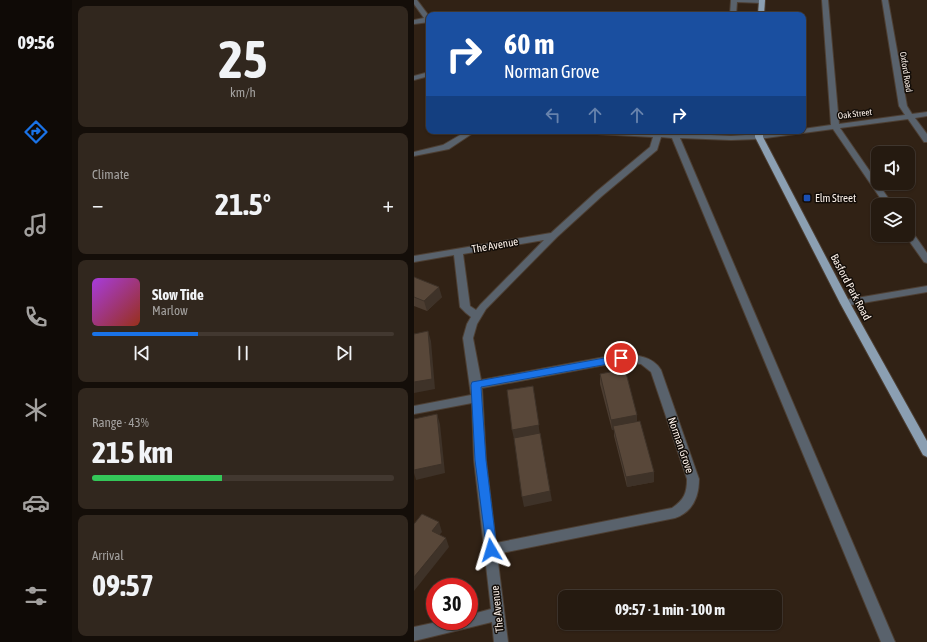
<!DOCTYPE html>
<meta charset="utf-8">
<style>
:root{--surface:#251a10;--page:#31271e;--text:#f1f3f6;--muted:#a3a19f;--line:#423830;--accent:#1a73e8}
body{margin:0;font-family:"Asap Condensed",sans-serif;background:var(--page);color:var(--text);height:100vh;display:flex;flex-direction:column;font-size:15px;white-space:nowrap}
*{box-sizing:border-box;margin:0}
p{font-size:13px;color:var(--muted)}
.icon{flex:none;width:22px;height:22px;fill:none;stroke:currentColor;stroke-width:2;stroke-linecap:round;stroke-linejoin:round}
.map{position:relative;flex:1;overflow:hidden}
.sheet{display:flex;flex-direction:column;gap:6px;padding:6px;background:#140e09;width:342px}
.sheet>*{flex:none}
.top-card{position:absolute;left:12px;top:12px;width:380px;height:122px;border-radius:8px;box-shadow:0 1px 3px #0004,0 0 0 1px var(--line);background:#1a4fa0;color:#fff;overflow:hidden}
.tools{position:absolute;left:457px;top:146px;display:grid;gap:8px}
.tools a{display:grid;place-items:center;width:44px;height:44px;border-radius:8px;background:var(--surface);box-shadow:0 1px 3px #0004,0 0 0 1px var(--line);font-size:20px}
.speed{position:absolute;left:12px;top:578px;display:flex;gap:8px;font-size:20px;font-weight:700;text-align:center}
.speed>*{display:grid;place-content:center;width:52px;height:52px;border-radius:50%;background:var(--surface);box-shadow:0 1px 3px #0004,0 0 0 1px var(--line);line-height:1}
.speed .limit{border:6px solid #d22;background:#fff;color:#111}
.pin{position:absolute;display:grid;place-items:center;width:34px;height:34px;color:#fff;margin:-17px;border:2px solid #fff;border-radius:50%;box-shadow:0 1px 4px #0007}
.me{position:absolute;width:44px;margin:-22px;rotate:353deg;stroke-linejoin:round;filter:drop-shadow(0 0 3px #0008)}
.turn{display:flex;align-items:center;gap:14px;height:84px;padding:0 12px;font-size:18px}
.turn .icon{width:52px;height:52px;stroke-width:2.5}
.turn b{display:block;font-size:28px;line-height:34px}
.lanes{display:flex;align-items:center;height:38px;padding:0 12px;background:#0003;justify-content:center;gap:20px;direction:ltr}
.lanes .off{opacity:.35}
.big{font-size:30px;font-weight:700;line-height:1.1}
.sheet .tile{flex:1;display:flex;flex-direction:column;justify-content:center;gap:6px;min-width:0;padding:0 14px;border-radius:8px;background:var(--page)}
.sheet .dial{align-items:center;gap:0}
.dial b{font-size:52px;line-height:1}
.song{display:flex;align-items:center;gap:12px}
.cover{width:48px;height:48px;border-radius:6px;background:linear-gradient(135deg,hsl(280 70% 55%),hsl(10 70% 35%))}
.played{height:4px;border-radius:2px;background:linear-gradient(90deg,var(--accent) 35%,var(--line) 35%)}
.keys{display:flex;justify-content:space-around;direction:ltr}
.heat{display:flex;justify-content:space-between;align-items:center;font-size:22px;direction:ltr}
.charge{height:6px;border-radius:3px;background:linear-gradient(90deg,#34c759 43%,var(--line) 0)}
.trip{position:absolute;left:144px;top:590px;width:224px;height:40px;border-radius:8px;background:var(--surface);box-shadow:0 1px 3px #0004,0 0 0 1px var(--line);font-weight:700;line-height:40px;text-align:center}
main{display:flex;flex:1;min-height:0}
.tab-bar{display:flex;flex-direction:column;width:72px;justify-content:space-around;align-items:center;background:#0f0a06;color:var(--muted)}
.tab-bar .icon{width:28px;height:28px}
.tab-bar .on{color:var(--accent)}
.tab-bar b{font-size:18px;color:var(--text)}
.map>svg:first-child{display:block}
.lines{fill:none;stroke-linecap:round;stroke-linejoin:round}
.minor-casing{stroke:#4d3f33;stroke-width:2}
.major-casing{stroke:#4d3f33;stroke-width:2}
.minor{fill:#59626c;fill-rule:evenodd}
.major{fill:#8b9fb2;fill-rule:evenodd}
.wall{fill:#4c3d31}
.shaded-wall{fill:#3e3228}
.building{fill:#584739;stroke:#3e3228}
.route{fill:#1a73e8;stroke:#114b97}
.transit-dot{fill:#1a4fb4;stroke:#130d08;stroke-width:1.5}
.labels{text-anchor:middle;stroke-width:3;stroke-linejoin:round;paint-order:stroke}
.far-street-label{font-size:9px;fill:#fcf1e9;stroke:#130d08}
.poi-label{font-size:11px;fill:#fcf1e9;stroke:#130d08;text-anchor:start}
.street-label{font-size:11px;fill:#fcf1e9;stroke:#130d08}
</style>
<main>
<nav class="tab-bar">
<b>09:56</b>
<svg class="icon on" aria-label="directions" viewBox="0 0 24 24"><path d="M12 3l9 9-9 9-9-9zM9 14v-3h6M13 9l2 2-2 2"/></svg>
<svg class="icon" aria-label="music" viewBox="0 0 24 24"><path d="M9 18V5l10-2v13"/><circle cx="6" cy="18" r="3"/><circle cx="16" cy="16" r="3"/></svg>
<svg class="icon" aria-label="phone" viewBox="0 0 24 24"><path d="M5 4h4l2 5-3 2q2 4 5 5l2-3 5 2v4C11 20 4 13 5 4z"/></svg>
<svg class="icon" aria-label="climate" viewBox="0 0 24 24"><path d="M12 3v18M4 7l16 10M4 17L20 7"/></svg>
<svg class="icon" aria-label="car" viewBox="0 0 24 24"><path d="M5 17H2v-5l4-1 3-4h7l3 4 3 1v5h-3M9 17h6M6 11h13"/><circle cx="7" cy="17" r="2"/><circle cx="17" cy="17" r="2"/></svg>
<svg class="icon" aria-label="filters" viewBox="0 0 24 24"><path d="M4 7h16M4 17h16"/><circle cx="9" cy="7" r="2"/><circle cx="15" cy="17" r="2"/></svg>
</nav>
<section class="sheet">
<div class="tile dial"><b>25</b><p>km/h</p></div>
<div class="tile"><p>Climate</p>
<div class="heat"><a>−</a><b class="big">21.5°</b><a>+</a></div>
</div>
<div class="tile">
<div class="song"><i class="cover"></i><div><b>Slow Tide</b><p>Marlow</p></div></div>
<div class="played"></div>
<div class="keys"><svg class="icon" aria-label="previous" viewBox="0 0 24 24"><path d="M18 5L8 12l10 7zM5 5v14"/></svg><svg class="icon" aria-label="pause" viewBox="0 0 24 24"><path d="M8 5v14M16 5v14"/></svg><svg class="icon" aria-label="next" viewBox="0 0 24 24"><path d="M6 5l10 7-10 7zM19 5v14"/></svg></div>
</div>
<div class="tile"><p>Range · 43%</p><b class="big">215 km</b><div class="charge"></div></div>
<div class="tile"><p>Arrival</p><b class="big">09:57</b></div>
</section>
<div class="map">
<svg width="513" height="642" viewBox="0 0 513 642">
<rect width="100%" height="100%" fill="#312215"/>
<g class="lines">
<defs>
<g id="minor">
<path d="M0,0H3L15,16V22L0,24V20L10,18L0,4Z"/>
<path d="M317,0H350L351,1L348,3L323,2L322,15H316Z"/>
<path d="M408,0H414L425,124L491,115L485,106L468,0H474L493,106L498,114L513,112V116L501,118L513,134V142H510L494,119L426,128L479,205H471L419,129L345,139L317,140L266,138L481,642H467L258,138L247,137L243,150L188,196L143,237L72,309L63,324L59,338L67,380L207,354C222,355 239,356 247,370L285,479C285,496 279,512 261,518L83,554L94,642H80L78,622L0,641V627L28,621H55V615L77,609L60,460L58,403L0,414V406L57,395L49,338L53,324L57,317L52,313L46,307L40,255L0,262V256L137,233L182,192L236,147L239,137L164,133L160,131H216L317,136L389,131V129L417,125ZM130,240L66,305L62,310L56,306L49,254ZM207,362L227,364L237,372L273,479C273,493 270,500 258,508L82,543L72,460L68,388Z"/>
<path d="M89,12L91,13L92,15H82Z"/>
<path d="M15,72V76L0,80V76Z"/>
<path d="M53,131H62L35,149L0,156V152L29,145Z"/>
<path d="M494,229L497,230L513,253V263L510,262L491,235H494Z"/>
<path d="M513,286V292L431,306L426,303L431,300Z"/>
</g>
<g id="major">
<path d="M345,0H351L350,15H344Z"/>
<path d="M341,131H349V137L436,303L513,441V457L509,455L426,303L341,137Z"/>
</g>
</defs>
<use href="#minor" class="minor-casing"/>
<use href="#major" class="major-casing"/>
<use href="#minor" class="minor"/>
<use href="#major" class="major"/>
</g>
<g class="wall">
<path d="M0,277L28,297L13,311L0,306Z"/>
<path d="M186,374L223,415V421L240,472V482L213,487L200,436V429L198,430L186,384Z"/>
</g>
<g class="shaded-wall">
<path d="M25,287L28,297L13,311L10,301Z"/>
<path d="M14,331L17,341L21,389L0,393V382Z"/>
<path d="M119,386L126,435L100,439L98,430Z"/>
<path d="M23,414L26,424L31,473L2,480L0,473V470Z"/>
<path d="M223,415V425L199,426L200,429L198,430L197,420Z"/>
<path d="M126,433L138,501L110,507L108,497Z"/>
<path d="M240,472V482L213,487L212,477Z"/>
<path d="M25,522L28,532L21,540L18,531Z"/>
<path d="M32,538L35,547L0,591V577Z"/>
</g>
<g class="building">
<path d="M0,277L25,287L10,301L0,297Z"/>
<path d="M14,331L18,379L0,382V334Z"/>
<path d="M211,369L223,415L197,420L186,374Z"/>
<path d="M119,386L125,425L98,430L93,390Z"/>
<path d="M23,414L28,464L0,470V419Z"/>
<path d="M226,421L240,472L212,477L199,426Z"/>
<path d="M126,433L136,491L108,497L100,438Z"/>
<path d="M8,514L25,522L18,531L32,538L0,577V524Z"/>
</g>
<path class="route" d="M207,355L211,356V361L67,387L72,460L83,550L81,553L77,555L73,553L61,460L57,385L58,382Z"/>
<rect class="transit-dot" x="389" y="194" width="8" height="8" rx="2"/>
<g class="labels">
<g class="far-street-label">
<text transform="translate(492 72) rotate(81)" y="3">Oxford Road</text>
<text transform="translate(441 114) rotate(-7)" y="3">Oak Street</text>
</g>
<g class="poi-label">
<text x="401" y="202">Elm Street</text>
</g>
<g class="street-label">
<text transform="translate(81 245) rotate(-10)" y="4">The Avenue</text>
<text transform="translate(437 287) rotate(62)" y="4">Basford Park Road</text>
<text transform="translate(267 445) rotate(71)" y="4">Norman Grove</text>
<text transform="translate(83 609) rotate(-96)" y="4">The Avenue</text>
</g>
</g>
</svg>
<div class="tools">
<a><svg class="icon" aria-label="sound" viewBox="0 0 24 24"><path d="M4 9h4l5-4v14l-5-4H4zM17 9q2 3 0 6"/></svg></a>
<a><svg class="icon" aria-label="layers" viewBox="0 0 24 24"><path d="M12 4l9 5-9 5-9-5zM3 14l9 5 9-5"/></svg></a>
</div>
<div class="speed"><div class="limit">30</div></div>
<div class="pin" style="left:207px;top:358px;background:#d93025"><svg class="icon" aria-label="arrive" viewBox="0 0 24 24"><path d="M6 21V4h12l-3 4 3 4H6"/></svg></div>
<svg class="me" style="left:77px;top:550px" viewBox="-20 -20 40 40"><path d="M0-17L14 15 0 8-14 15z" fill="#1a73e8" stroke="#fff" stroke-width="4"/></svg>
<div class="trip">09:57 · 1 min · 100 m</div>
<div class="top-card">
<div class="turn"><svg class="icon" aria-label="right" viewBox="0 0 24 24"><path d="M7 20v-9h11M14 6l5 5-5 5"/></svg><div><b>60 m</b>Norman Grove</div></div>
<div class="lanes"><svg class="icon off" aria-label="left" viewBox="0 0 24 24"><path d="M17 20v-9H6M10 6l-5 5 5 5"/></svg><svg class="icon off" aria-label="ahead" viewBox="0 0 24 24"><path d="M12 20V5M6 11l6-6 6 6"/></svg><svg class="icon off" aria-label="ahead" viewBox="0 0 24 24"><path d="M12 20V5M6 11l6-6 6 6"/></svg><svg class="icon" aria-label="right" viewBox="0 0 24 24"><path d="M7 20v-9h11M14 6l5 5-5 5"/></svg></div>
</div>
</div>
</main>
